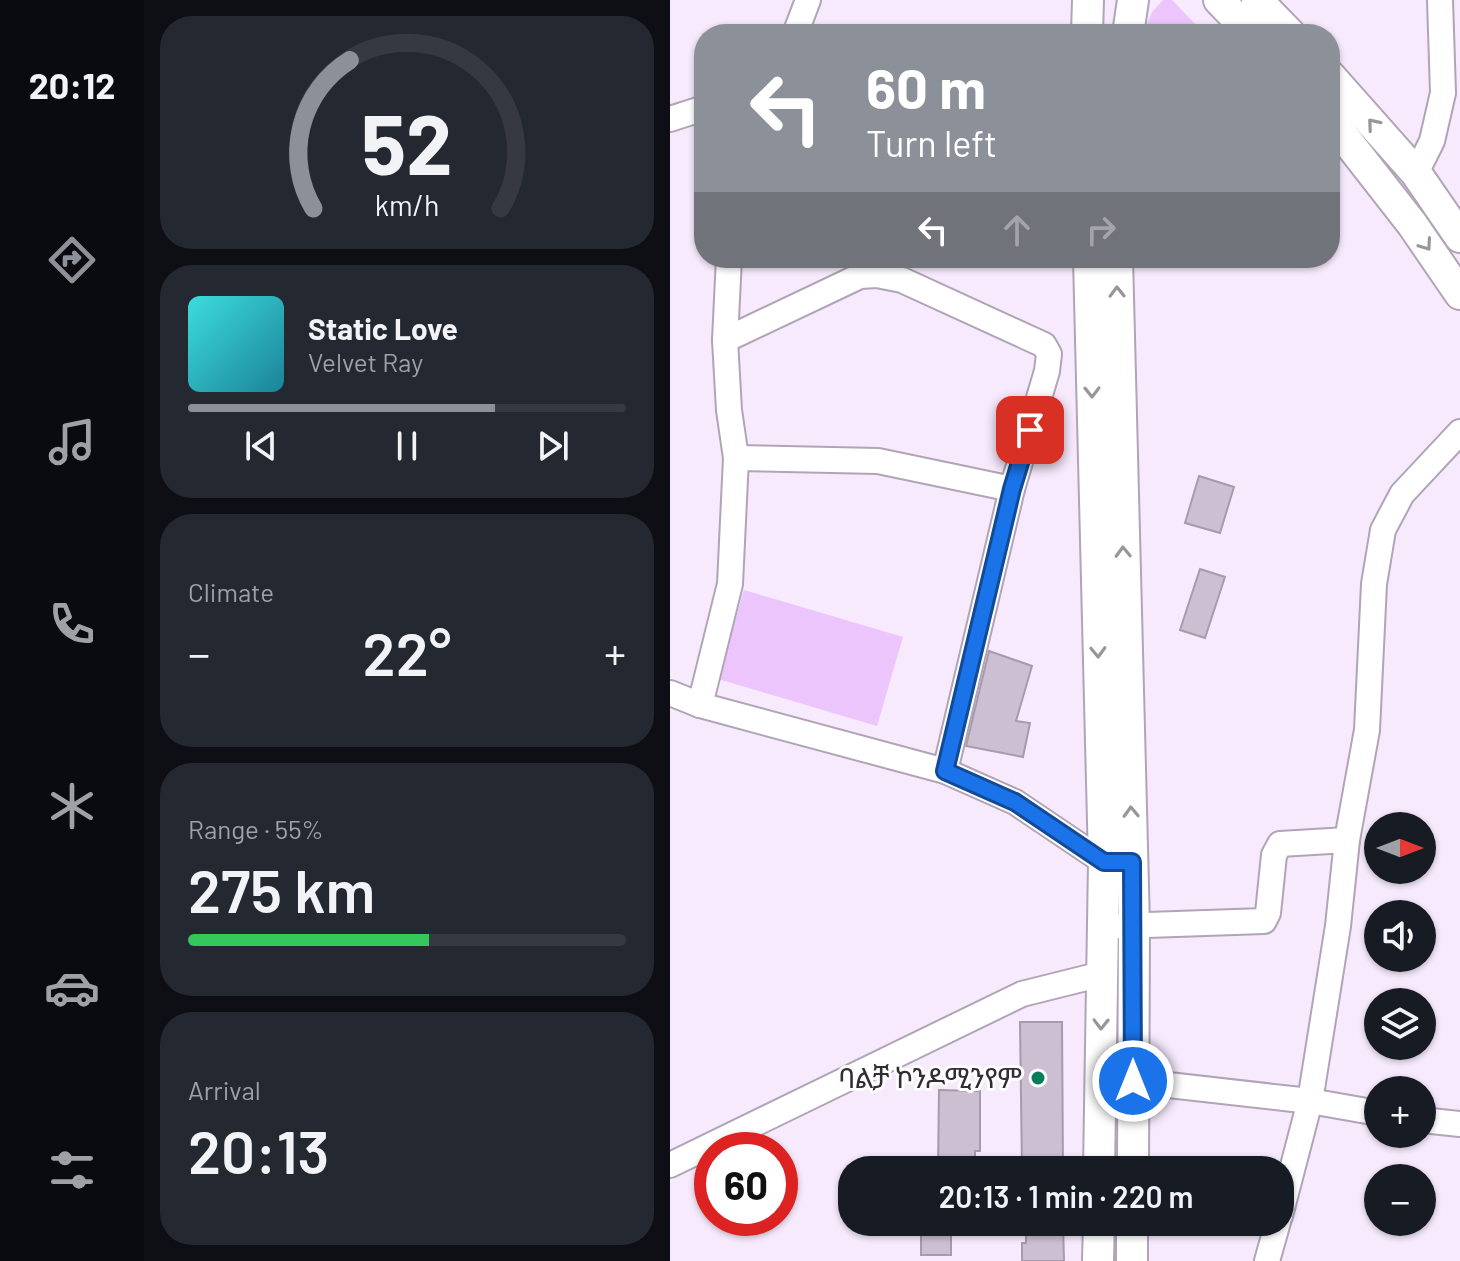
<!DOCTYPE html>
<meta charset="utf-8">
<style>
:root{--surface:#171b24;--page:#242831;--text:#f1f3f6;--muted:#9ea1a6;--line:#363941;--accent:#8c9099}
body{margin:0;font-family:Barlow,"Noto Sans Ethiopic",sans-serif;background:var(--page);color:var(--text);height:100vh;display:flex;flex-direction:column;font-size:30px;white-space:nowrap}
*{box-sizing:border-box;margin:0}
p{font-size:26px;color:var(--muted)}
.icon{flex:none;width:44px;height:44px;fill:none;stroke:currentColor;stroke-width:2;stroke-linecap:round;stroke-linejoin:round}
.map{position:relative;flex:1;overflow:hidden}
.sheet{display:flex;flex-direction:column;gap:16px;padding:16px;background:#0d0f14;width:526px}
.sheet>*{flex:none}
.guide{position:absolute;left:24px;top:24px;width:646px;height:244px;border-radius:32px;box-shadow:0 2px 6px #0004;background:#8c9099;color:#fff;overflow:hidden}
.needle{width:52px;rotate:90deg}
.buttons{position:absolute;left:694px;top:812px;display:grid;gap:16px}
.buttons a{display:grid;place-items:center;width:72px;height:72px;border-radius:50%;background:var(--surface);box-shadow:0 2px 6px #0004;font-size:40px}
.speed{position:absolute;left:24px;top:1132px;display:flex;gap:16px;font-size:40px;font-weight:700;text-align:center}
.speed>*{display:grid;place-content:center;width:104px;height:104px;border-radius:50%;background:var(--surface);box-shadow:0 2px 6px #0004;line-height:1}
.speed .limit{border:12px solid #d22;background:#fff;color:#111}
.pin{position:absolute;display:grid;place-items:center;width:68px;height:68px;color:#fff;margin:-34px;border-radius:16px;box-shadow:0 4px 12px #0006}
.me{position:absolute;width:88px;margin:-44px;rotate:0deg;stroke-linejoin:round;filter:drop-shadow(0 0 6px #0008)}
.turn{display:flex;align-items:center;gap:28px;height:168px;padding:0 40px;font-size:36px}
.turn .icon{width:104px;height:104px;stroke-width:2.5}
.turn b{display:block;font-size:56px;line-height:68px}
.lanes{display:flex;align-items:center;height:76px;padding:0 40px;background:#0003;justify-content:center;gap:40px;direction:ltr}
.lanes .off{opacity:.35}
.big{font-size:60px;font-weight:600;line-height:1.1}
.sheet .card{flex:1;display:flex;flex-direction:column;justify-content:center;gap:12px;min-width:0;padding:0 28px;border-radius:32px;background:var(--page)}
.sheet .dial{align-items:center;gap:0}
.dial svg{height:208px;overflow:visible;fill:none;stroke:var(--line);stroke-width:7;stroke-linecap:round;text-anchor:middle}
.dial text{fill:var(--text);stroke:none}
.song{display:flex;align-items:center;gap:24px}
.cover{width:96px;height:96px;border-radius:12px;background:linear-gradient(135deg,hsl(180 70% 55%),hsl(190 70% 35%))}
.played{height:8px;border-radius:4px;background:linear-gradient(90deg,var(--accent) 70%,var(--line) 70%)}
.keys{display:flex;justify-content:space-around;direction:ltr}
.heat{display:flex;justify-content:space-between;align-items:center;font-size:44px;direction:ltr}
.charge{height:12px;border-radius:6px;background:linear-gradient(90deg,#34c759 55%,var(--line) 0)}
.trip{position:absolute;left:168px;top:1156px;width:456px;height:80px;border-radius:32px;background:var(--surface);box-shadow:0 2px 6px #0004;font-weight:600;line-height:80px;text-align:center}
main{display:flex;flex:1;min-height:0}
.tabs{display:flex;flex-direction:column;width:144px;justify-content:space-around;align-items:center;background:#090b0e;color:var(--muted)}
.tabs .icon{width:56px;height:56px}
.tabs .current{color:var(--accent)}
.tabs b{font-size:36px;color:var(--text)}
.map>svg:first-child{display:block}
.green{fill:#ecc5fd}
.building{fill:#cbbfd1;stroke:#a69aab;stroke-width:2}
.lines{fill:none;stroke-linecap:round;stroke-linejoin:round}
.minor-casing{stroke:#b0a4b6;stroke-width:28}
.major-casing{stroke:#b0a4b6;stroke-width:34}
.minor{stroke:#fff;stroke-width:24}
.major{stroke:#fff;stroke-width:30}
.oneway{stroke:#98969a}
.route-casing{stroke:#114b97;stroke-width:20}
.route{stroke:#1a73e8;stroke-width:14}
.poi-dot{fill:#057c5a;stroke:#fdfdfd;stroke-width:3}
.labels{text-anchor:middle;stroke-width:6;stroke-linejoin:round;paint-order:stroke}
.poi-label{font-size:28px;fill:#322d34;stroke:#fdfdfd;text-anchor:end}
</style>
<main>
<nav class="tabs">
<b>20:12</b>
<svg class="icon current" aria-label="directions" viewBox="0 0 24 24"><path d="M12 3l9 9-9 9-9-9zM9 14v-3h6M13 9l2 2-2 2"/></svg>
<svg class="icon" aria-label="music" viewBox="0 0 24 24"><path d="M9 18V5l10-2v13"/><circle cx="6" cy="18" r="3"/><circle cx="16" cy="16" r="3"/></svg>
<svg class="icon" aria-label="phone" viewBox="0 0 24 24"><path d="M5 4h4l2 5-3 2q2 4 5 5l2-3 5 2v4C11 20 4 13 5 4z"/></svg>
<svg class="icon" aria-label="climate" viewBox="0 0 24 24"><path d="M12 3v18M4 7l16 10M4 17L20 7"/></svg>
<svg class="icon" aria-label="car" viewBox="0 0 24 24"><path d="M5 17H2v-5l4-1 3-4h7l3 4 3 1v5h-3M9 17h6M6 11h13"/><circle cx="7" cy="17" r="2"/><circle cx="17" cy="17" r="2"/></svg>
<svg class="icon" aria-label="filters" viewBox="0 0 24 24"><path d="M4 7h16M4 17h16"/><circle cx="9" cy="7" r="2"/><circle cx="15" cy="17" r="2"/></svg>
</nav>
<section class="sheet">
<div class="card dial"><svg viewBox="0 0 100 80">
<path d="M14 69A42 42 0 1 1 86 69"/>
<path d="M14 69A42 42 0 0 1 28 12" stroke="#8c9099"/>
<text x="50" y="56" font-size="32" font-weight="700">52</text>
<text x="50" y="72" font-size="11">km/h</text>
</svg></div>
<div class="card">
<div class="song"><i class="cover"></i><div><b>Static Love</b><p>Velvet Ray</p></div></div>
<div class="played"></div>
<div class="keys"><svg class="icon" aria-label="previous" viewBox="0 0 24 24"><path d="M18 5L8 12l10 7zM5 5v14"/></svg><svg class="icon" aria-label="pause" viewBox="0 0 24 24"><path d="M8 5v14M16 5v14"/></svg><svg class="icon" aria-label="next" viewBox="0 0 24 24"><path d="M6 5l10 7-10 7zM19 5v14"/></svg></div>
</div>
<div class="card"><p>Climate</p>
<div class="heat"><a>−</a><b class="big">22°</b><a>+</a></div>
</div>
<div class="card"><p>Range · 55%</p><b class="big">275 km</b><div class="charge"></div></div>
<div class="card"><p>Arrival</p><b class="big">20:13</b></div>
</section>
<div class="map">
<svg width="790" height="1261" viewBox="0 0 790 1261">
<rect width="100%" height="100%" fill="#f7eafd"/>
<g class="green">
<path d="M493,0H502L535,34H473L482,12Z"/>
<path d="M74,590L233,637L207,726L48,679Z"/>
</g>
<g class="building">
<path d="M529,476L564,487L550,533L515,523Z"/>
<path d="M530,569L555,577L535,638L510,630Z"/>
<path d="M319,651L362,666L346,721L360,723L353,757L296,746Z"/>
<path d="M350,1022H392L393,1170H352Z"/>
<path d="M269,1090L310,1091V1151H305V1170H268Z"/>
<rect x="251" y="1222" width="30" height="33"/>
<path d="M356,1222H393L394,1261H352V1243H356Z"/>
</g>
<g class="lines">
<defs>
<g id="minor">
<path d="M125,34L138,0"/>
<path d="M0,119L34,108"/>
<path d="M746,173L762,141L773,93L770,0"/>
<path d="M55,340L190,276L207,275L232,280L374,345L379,354L377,371L342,489L275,771"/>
<path d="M66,458L208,461L342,489"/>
<path d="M0,693L30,705L275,771L345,802L434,862H446"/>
<path d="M30,705L60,584L66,458L59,410L55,340L59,258"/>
<path d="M448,926L594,921L598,913L604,855L610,844L677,840"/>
<path d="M463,1081L640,1101L610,1216"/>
<path d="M708,1113L640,1101L668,926L677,840L697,730L704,584L713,530L732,494L790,432"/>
<path d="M752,1120L790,1124"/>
<path d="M0,1165L352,994L432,974"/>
<path d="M597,1261L608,1222"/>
</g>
<g id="major">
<path d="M549,0L582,34"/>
<path d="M587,0L620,34"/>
<path d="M417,34L418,0"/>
<path d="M458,34L463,0"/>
<path d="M660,76L746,173L790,237"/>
<path d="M660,119L742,224L790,294"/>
<path d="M419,258L434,862L429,1170"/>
<path d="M447,258L464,926L463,1170"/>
<path d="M428,1261L429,1222"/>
<path d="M462,1261V1222"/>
</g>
</defs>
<use href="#minor" class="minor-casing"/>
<use href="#major" class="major-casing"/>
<use href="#minor" class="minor"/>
<use href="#major" class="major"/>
</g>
<defs><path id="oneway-chevron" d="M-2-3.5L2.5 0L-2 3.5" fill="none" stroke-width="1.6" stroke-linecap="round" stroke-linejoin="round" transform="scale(2)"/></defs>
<g class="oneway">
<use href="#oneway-chevron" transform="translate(703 124) rotate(-130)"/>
<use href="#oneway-chevron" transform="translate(756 245) rotate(55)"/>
<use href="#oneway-chevron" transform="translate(447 292) rotate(-91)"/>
<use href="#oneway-chevron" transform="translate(422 392) rotate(89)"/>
<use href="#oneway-chevron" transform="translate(453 552) rotate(-92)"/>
<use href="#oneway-chevron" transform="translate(428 652) rotate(88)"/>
<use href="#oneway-chevron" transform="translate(461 812) rotate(-92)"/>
<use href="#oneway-chevron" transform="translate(431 1024) rotate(91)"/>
</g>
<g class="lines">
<defs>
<path id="route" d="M360,430L342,489L275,771L345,802L434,862H462L463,1081"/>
</defs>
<use href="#route" class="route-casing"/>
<use href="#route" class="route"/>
</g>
<circle class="poi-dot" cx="368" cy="1078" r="8"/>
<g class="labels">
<g class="poi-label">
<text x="352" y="1088">ባልቻ ኮንዶሚንየም</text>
</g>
</g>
</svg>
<div class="buttons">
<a><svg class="needle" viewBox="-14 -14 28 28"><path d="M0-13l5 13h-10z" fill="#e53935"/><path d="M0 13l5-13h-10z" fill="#9ea1a6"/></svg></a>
<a><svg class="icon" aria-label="sound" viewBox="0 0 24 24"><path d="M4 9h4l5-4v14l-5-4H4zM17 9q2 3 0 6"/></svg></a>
<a><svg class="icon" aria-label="layers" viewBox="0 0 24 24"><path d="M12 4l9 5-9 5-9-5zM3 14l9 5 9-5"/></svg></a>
<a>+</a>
<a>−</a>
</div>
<div class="speed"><div class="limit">60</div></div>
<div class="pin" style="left:360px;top:430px;background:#d93025"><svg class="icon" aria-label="arrive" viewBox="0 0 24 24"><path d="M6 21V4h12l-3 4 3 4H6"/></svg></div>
<svg class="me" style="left:463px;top:1081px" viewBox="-20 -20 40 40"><circle r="17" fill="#1a73e8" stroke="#fff" stroke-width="3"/><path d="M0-11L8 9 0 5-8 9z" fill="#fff"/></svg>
<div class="trip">20:13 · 1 min · 220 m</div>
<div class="guide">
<div class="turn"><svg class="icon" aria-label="left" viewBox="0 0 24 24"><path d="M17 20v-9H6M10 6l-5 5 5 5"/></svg><div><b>60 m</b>Turn left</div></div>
<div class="lanes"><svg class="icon" aria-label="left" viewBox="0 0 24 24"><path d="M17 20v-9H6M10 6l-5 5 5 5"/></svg><svg class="icon off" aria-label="ahead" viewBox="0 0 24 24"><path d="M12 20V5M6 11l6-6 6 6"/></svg><svg class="icon off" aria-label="right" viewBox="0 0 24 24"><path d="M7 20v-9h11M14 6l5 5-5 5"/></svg></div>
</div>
</div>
</main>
